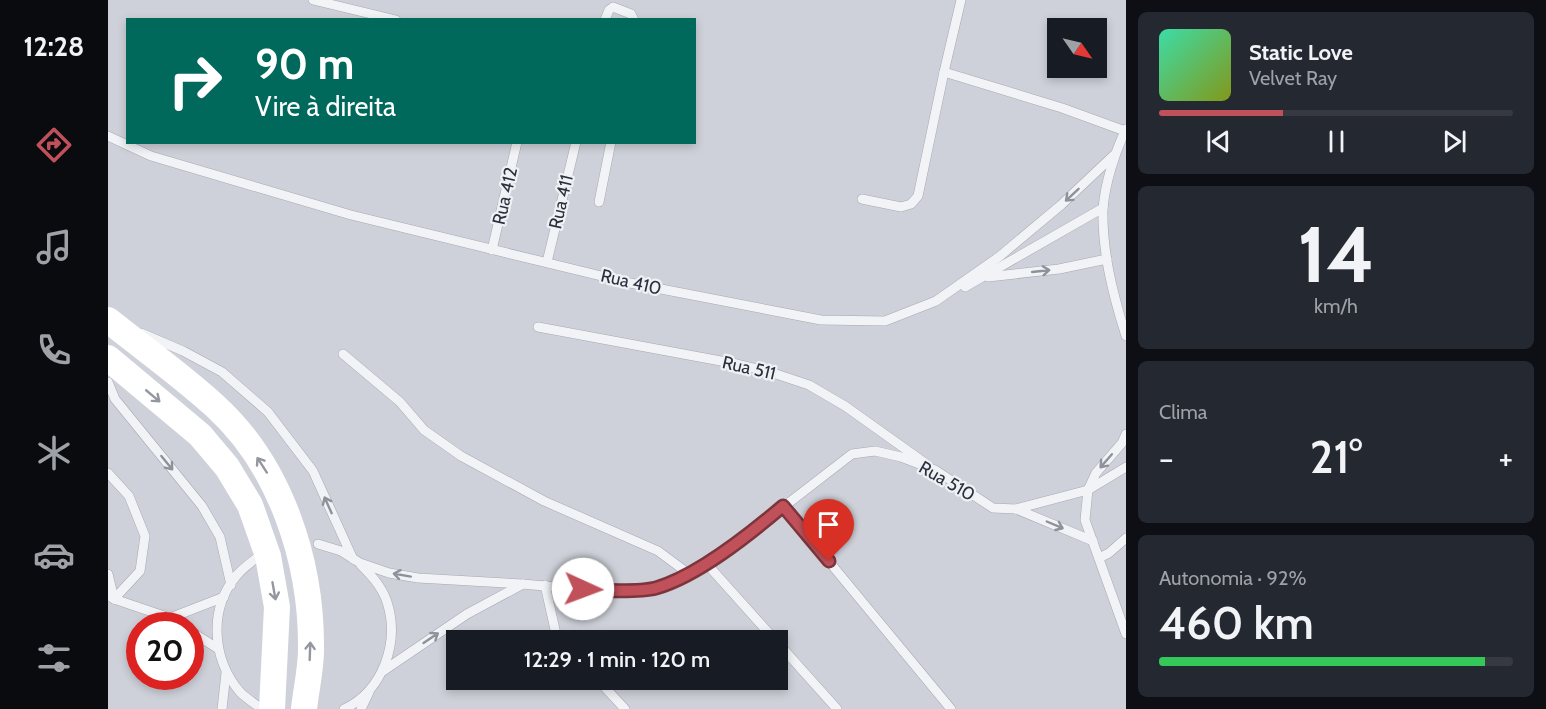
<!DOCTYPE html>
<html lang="pt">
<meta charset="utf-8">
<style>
:root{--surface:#171b24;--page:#242831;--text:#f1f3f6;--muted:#9ea1a6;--line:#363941;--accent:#c0515b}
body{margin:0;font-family:Cabin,sans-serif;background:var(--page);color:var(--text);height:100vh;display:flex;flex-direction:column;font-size:22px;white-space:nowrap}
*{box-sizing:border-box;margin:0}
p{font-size:20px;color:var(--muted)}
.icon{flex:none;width:33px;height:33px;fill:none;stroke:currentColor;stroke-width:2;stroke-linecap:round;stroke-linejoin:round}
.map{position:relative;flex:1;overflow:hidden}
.details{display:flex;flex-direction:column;gap:12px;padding:12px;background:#0d0f14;width:420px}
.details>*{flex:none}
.guide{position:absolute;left:18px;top:18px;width:570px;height:126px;border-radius:0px;box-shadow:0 3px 9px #0003;background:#00695c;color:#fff;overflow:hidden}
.needle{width:39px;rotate:124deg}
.controls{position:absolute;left:939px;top:18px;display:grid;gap:12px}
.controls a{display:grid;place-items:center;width:60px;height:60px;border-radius:0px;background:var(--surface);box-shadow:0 3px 9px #0003;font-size:30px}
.speed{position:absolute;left:18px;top:612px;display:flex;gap:12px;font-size:30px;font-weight:700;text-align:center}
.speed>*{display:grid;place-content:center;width:78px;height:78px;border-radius:50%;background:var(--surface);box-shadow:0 3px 9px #0003;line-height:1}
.speed .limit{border:9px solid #d22;background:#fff;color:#111}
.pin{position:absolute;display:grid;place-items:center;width:51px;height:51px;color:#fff;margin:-62px -26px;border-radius:50% 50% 50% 0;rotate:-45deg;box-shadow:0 0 6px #0007}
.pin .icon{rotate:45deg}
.me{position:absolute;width:66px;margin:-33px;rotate:92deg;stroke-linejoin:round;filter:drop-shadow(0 0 4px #0008)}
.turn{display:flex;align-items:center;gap:21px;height:126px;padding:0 30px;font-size:27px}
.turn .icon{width:78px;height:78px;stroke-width:2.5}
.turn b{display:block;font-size:42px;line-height:51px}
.big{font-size:45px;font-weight:600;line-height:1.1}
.details .tile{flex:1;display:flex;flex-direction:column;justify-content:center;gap:9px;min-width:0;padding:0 21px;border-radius:9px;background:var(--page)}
.details .dial{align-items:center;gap:0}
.dial b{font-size:78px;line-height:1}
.song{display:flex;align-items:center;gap:18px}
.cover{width:72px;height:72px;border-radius:9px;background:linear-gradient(135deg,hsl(160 70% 55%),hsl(70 70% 35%))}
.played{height:6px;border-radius:3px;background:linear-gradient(90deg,var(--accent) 35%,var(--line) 35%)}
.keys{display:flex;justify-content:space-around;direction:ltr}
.heat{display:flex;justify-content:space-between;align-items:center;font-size:33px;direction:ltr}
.charge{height:9px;border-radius:4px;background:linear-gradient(90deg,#34c759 92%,var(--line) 0)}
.trip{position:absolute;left:338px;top:630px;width:342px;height:60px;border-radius:0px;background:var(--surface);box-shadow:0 3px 9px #0003;font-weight:600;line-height:60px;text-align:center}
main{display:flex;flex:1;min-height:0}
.dock{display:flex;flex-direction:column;width:108px;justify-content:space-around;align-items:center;background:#090b0e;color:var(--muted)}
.dock .icon{width:42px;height:42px}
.dock .on{color:var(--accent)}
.dock b{font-size:27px;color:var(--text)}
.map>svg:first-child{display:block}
.built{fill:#ced1d9;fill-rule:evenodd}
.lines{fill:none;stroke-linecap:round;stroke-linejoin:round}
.lane-casing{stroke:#a6a9b1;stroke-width:10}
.lane{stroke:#f2f3f6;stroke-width:9}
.secondary{stroke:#fff;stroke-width:26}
.oneway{stroke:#8e929a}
.oneway2{stroke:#94989e}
.route-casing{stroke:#7d353b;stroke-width:15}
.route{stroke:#c0515b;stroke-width:10}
.labels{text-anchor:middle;stroke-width:4.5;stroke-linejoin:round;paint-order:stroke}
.street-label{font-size:18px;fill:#2a303d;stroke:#eff1f5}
</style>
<main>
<nav class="dock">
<b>12:28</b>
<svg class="icon on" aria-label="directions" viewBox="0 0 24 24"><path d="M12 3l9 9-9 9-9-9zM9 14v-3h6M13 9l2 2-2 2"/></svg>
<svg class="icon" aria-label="music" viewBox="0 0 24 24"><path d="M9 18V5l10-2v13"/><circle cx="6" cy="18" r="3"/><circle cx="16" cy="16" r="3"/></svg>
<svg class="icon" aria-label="phone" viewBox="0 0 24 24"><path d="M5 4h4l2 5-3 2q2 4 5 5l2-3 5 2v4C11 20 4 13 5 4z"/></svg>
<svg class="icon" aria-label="climate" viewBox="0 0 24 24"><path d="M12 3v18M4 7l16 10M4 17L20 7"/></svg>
<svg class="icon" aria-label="car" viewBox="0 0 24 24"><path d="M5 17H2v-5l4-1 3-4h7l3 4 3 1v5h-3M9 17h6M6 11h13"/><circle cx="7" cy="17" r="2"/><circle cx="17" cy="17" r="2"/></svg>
<svg class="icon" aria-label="filters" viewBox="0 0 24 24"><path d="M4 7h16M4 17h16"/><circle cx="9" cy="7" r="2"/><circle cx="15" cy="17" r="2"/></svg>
</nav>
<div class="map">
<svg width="1018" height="709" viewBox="0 0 1018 709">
<rect width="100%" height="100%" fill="#e0e2e7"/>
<path class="built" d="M0,0H1018V709H0ZM20,20H586V142H20ZM950,28H988V68H950ZM32,626H82V676H32ZM348,640H669V680H348Z"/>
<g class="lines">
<defs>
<g id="lane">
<path d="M205,0L288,20"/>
<path d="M497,20L501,10L505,7L523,14L526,20"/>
<path d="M836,72L853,0"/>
<path d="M1018,129C1007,152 997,183 995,209C994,252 1005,295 1018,336"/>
<path d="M0,136L43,156L243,215L522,283L713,320L777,321L828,301L892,256L953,205L1006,155"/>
<path d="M754,199L793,207L803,204L810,196L836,72L954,108L1017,131"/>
<path d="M491,202L503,142"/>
<path d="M384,250L409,142"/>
<path d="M439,262L468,142"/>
<path d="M880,277L951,269L999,259"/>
<path d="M857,287L995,208"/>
<path d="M430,327L629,364L662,372L701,385L737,406L817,463"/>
<path d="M33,333L75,351L114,372L160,412L205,471L245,559"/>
<path d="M235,354L292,402L316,430L353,456L436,501L550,551L581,574"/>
<path d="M0,382L7,399L94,506L112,537L123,585"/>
<path d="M1018,434L1014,443L988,473L980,490L977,520L1018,634"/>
<path d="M0,473L21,496L37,536L32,571L6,599"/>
<path d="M675,506L843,709"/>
<path d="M908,509L985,541"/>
<path d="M210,544L233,551L252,563L281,573L310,578L415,584L489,591L547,588L581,574L598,563L656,522L744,454L767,451L793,457L827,470L885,508L908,509L980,490L1018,467"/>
<path d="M991,558L1001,553L1018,538"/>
<path d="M147,559C141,564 134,569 129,575C100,609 104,659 132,692C138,698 147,704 154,709"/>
<path d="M598,563L667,640"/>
<path d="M0,574L6,599"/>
<path d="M437,585L448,634L454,640"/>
<path d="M0,595L6,599L62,618L74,626"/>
<path d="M62,618L116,597"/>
<path d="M82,631L109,648"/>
<path d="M669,642L729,709"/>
<path d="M275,671L359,614L415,584"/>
<path d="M490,680L517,709"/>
<path d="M114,709L118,673"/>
<path d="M236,709C275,691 292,642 279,602C274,587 264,576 253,565"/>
<path d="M253,709L261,692"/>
</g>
</defs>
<use href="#lane" class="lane-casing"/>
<use href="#lane" class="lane"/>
<g class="secondary">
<path d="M0,320C35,348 73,375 107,406C173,466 204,562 203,650C203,669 198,690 196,709"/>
<path d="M0,358L92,435L119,467L142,505L160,556L169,607L164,709"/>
</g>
</g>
<defs><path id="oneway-shaft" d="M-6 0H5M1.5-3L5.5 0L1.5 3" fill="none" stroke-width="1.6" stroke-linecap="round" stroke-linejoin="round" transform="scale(1.5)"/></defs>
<g class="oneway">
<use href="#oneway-shaft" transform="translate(964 195) rotate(137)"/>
<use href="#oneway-shaft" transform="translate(933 271) rotate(-6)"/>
<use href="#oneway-shaft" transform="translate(998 461) rotate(131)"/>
<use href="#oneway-shaft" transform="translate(59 463) rotate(51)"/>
<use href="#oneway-shaft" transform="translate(220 505) rotate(-114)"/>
<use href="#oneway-shaft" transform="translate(947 525) rotate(23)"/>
<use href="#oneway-shaft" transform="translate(294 575) rotate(-170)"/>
<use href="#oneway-shaft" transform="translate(323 638) rotate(-34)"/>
</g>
<g class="oneway2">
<use href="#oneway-shaft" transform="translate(45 396) rotate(40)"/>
<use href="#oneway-shaft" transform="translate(154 465) rotate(-123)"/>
<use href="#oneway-shaft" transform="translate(166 591) rotate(80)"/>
<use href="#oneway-shaft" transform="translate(202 651) rotate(-88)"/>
</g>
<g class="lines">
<defs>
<path id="route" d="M475,589C491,591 533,592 548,588C590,576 642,534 675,506L721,561"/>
</defs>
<use href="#route" class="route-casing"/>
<use href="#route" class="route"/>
</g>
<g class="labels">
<g class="street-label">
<text transform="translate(397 196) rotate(-77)" y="6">Rua 412</text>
<text transform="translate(453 202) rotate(-77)" y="6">Rua 411</text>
<text transform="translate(523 282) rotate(13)" y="6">Rua 410</text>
<text transform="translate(641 368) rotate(13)" y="6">Rua 511</text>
<text transform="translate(839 481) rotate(30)" y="6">Rua 510</text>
</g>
</g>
</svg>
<div class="controls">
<a><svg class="needle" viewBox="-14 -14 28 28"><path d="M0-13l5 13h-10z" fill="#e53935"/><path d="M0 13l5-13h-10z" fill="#9ea1a6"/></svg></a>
</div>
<div class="speed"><div class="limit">20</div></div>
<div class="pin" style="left:721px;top:561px;background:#d93025"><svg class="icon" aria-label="arrive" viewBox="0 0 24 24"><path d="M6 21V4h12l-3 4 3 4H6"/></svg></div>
<svg class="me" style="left:475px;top:589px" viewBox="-20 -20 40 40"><circle r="19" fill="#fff"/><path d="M0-13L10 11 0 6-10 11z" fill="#c0515b"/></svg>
<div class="trip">12:29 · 1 min · 120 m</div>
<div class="guide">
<div class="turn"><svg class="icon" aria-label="right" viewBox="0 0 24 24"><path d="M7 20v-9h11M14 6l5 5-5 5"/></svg><div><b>90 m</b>Vire à direita</div></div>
</div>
</div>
<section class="details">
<div class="tile">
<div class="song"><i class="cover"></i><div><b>Static Love</b><p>Velvet Ray</p></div></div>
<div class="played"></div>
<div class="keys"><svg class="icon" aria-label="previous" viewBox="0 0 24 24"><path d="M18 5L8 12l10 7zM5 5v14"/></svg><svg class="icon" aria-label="pause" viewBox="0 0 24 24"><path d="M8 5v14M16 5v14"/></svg><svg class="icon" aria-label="next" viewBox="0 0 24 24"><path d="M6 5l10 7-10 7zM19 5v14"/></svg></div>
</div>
<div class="tile dial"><b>14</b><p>km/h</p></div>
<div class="tile"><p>Clima</p>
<div class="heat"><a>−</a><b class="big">21°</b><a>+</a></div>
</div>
<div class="tile"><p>Autonomia · 92%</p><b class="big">460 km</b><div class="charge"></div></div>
</section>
</main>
